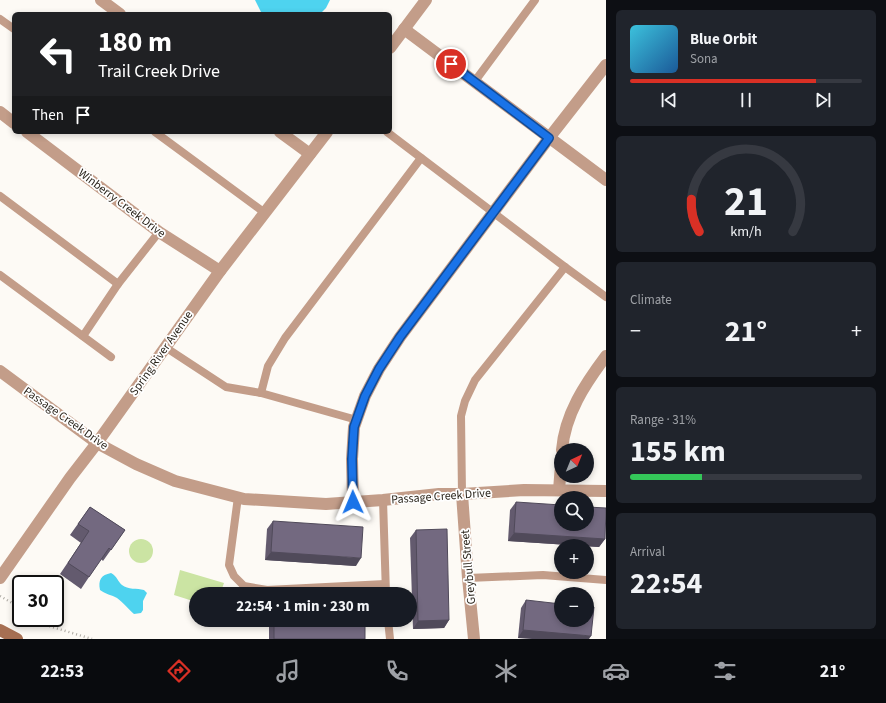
<!DOCTYPE html>
<meta charset="utf-8">
<style>
:root{--surface:#171b24;--page:#20242c;--text:#f1f3f6;--muted:#9ea1a6;--line:#363941;--accent:#d93025}
body{margin:0;font-family:"Source Sans 3",sans-serif;background:var(--page);color:var(--text);height:100vh;display:flex;flex-direction:column;font-size:15px;white-space:nowrap}
*{box-sizing:border-box;margin:0}
p{font-size:13px;color:var(--muted)}
.icon{flex:none;width:22px;height:22px;fill:none;stroke:currentColor;stroke-width:2;stroke-linecap:round;stroke-linejoin:round}
.map{position:relative;flex:1;overflow:hidden}
.panel{display:flex;flex-direction:column;gap:10px;padding:10px;background:#0d0f14;width:280px}
.panel>*{flex:none}
.banner{position:absolute;left:12px;top:12px;width:380px;height:122px;border-radius:6px;box-shadow:0 2px 6px #0003;background:#202124;color:#fff;overflow:hidden}
.needle{width:26px;rotate:43deg}
.tools{position:absolute;left:554px;top:443px;display:grid;gap:8px}
.tools a{display:grid;place-items:center;width:40px;height:40px;border-radius:50%;background:var(--surface);box-shadow:0 2px 6px #0003;font-size:20px}
.speed{position:absolute;left:12px;top:575px;display:flex;gap:8px;font-size:20px;font-weight:700;text-align:center}
.speed>*{display:grid;place-content:center;width:52px;height:52px;border-radius:50%;background:var(--surface);box-shadow:0 2px 6px #0003;line-height:1}
.speed .limit{border:2px solid #111;border-radius:6px;background:#fff;color:#111}
.pin{position:absolute;display:grid;place-items:center;width:34px;height:34px;color:#fff;margin:-17px;border:2px solid #fff;border-radius:50%;box-shadow:0 1px 4px #0007}
.me{position:absolute;width:44px;margin:-22px;rotate:359deg;stroke-linejoin:round;filter:drop-shadow(0 0 3px #0008)}
.turn{display:flex;align-items:center;gap:14px;height:84px;padding:0 20px;font-size:18px}
.turn .icon{width:52px;height:52px;stroke-width:2.5}
.turn b{display:block;font-size:28px;line-height:34px}
.then{display:flex;align-items:center;height:38px;padding:0 20px;background:#0003;gap:8px;font-size:15px}
.big{font-size:30px;font-weight:700;line-height:1.1}
.panel .card{flex:1;display:flex;flex-direction:column;justify-content:center;gap:6px;min-width:0;padding:0 14px;border-radius:6px;background:var(--page)}
.panel .dial{align-items:center;gap:0}
.dial svg{height:104px;overflow:visible;fill:none;stroke:var(--line);stroke-width:7;stroke-linecap:round;text-anchor:middle}
.dial text{fill:var(--text);stroke:none}
.song{display:flex;align-items:center;gap:12px}
.cover{width:48px;height:48px;border-radius:6px;background:linear-gradient(135deg,hsl(190 70% 55%),hsl(210 70% 35%))}
.played{height:4px;border-radius:2px;background:linear-gradient(90deg,var(--accent) 80%,var(--line) 80%)}
.keys{display:flex;justify-content:space-around;direction:ltr}
.heat{display:flex;justify-content:space-between;align-items:center;font-size:22px;direction:ltr}
.charge{height:6px;border-radius:3px;background:linear-gradient(90deg,#34c759 31%,var(--line) 0)}
.trip{position:absolute;left:189px;top:587px;width:228px;height:40px;border-radius:20px;background:var(--surface);box-shadow:0 2px 6px #0003;font-weight:700;line-height:40px;text-align:center}
.dock{display:flex;height:64px;justify-content:space-around;align-items:center;background:#090b0e;color:var(--muted)}
.dock .icon{width:28px;height:28px}
.dock .active{color:var(--accent)}
.dock b{font-size:18px;color:var(--text)}
main{display:flex;flex:1;min-height:0}
.map>svg:first-child{display:block}
.green{fill:#cbe4a3}
.water{fill:#4ed3ef}
.lines{fill:none;stroke-linecap:round;stroke-linejoin:round}
.path{stroke:#ada9a2;stroke-width:2.5;stroke-dasharray:1 3;stroke-linecap:butt}
.lane{stroke:#c39d89;stroke-width:8}
.street{stroke:#c39d89;stroke-width:12}
.secondary{stroke:#a66f52;stroke-width:12}
.wall{fill:#635a6e}
.shaded-wall{fill:#504a5a}
.building{fill:#736980;stroke:#504a5a}
.route-casing{stroke:#114b97;stroke-width:10}
.route{stroke:#1a73e8;stroke-width:7}
.labels{text-anchor:middle;stroke-width:3.5;stroke-linejoin:round;paint-order:stroke}
.street-label{font-size:12px;fill:#251f16;stroke:#fff}
</style>
<main>
<div class="map">
<svg width="606" height="639" viewBox="0 0 606 639">
<rect width="100%" height="100%" fill="#fdfaf5"/>
<g class="green">
<circle cx="141" cy="551" r="12"/>
<path d="M180,570L224,583L220,594H196V602L174,595Z"/>
</g>
<g class="water">
<path d="M255,0H330L326,8L320,14H262Z"/>
<path d="M111,573C117,576 118,582 122,585C128,590 137,588 144,590L147,593L143,601V610L141,613L134,614C128,609 124,603 117,598C112,595 105,594 100,590C98,580 101,575 111,573Z"/>
</g>
<g class="lines">
<g class="path">
<path d="M0,596L14,604L21,612"/>
<path d="M27,618L29,620L92,639"/>
</g>
<g class="lane">
<path d="M0,19L14,29"/>
<path d="M475,81L535,0"/>
<path d="M155,132L265,213"/>
<path d="M387,132L565,267L606,297"/>
<path d="M0,196L118,284"/>
<path d="M0,275L111,357"/>
<path d="M83,336L118,284L159,232"/>
<path d="M165,347L226,387L261,393L357,420"/>
<path d="M261,393L268,366L285,338L421,158"/>
<path d="M462,494L461,416L465,401L475,380L565,267"/>
<path d="M238,497L229,565L234,576L244,586L267,590L385,584"/>
<path d="M383,500L386,594"/>
<path d="M468,578L543,575L606,580"/>
<path d="M388,620L390,639"/>
</g>
<g class="street">
<path d="M101,0L120,14"/>
<path d="M404,29L606,180"/>
<path d="M390,48L426,0"/>
<path d="M0,112L14,123"/>
<path d="M27,132L159,232L220,271"/>
<path d="M280,132L310,154"/>
<path d="M0,371L97,443L136,464L175,481L244,499L326,504L383,500L439,494H462L524,490L606,491"/>
<path d="M562,450C565,414 585,384 606,356"/>
<path d="M559,490L561,465"/>
<path d="M462,494L468,578L474,639"/>
<path d="M353,502L352,459L354,427L365,396L379,369L400,337L549,138L606,65"/>
<path d="M0,578L70,478L97,443L220,271L327,132"/>
</g>
<path class="secondary" d="M0,630L17,639"/>
</g>
<g class="wall">
<path d="M516,502L605,539L599,547L508,541L510,510Z"/>
<path d="M90,507L125,530L103,561L101,559L81,589L60,574L81,543L70,535Z"/>
<path d="M273,521L356,566L265,560L267,529Z"/>
<path d="M416,530L449,620L444,628L413,629L410,538Z"/>
<path d="M526,600L589,639L518,638L521,608Z"/>
<rect x="269" y="620" width="96" height="19"/>
</g>
<g class="shaded-wall">
<path d="M514,533L605,539L599,547L508,541Z"/>
<path d="M271,552L361,558L356,566L265,560Z"/>
<path d="M449,620L444,628L413,629L418,621Z"/>
<path d="M523,630L591,636L589,639H532L518,638Z"/>
</g>
<g class="building">
<path d="M516,502L561,505V524H587V507L606,508L605,539L514,533Z"/>
<path d="M90,507L125,530L111,550L109,548L89,577L68,563L89,531L78,524Z"/>
<path d="M273,521L363,527L361,558L271,552Z"/>
<path d="M447,529L449,620L418,621L416,530Z"/>
<path d="M526,600L561,604V620H587V606L594,607L591,636L523,630Z"/>
<rect x="274" y="620" width="91" height="19"/>
</g>
<g class="lines">
<defs>
<path id="route" d="M353,502L352,459L354,427L365,396L379,369L400,337L549,138L451,64"/>
</defs>
<use href="#route" class="route-casing"/>
<use href="#route" class="route"/>
</g>
<g class="labels">
<g class="street-label">
<text transform="translate(122 203) rotate(37)" y="4">Winberry Creek Drive</text>
<text transform="translate(161 353) rotate(-55)" y="4">Spring River Avenue</text>
<text transform="translate(66 418) rotate(35)" y="4">Passage Creek Drive</text>
<text transform="translate(441 496) rotate(-4)" y="4">Passage Creek Drive</text>
<text transform="translate(468 567) rotate(-95)" y="4">Greybull Street</text>
</g>
</g>
</svg>
<div class="tools">
<a><svg class="needle" viewBox="-14 -14 28 28"><path d="M0-13l5 13h-10z" fill="#e53935"/><path d="M0 13l5-13h-10z" fill="#9ea1a6"/></svg></a>
<a><svg class="icon" aria-label="search" viewBox="0 0 24 24"><circle cx="10" cy="10" r="6"/><path d="M15 15l6 6"/></svg></a>
<a>+</a>
<a>−</a>
</div>
<div class="speed"><div class="limit">30</div></div>
<div class="pin" style="left:451px;top:64px;background:#d93025"><svg class="icon" aria-label="arrive" viewBox="0 0 24 24"><path d="M6 21V4h12l-3 4 3 4H6"/></svg></div>
<svg class="me" style="left:353px;top:502px" viewBox="-20 -20 40 40"><path d="M0-17L14 15 0 8-14 15z" fill="#1a73e8" stroke="#fff" stroke-width="4"/></svg>
<div class="trip">22:54 · 1 min · 230 m</div>
<div class="banner">
<div class="turn"><svg class="icon" aria-label="left" viewBox="0 0 24 24"><path d="M17 20v-9H6M10 6l-5 5 5 5"/></svg><div><b>180 m</b>Trail Creek Drive</div></div>
<div class="then">Then<svg class="icon" aria-label="arrive" viewBox="0 0 24 24"><path d="M6 21V4h12l-3 4 3 4H6"/></svg></div>
</div>
</div>
<section class="panel">
<div class="card">
<div class="song"><i class="cover"></i><div><b>Blue Orbit</b><p>Sona</p></div></div>
<div class="played"></div>
<div class="keys"><svg class="icon" aria-label="previous" viewBox="0 0 24 24"><path d="M18 5L8 12l10 7zM5 5v14"/></svg><svg class="icon" aria-label="pause" viewBox="0 0 24 24"><path d="M8 5v14M16 5v14"/></svg><svg class="icon" aria-label="next" viewBox="0 0 24 24"><path d="M6 5l10 7-10 7zM19 5v14"/></svg></div>
</div>
<div class="card dial"><svg viewBox="0 0 100 80">
<path d="M14 69A42 42 0 1 1 86 69"/>
<path d="M14 69A42 42 0 0 1 8 44" stroke="#d93025"/>
<text x="50" y="56" font-size="32" font-weight="700">21</text>
<text x="50" y="72" font-size="11">km/h</text>
</svg></div>
<div class="card"><p>Climate</p>
<div class="heat"><a>−</a><b class="big">21°</b><a>+</a></div>
</div>
<div class="card"><p>Range · 31%</p><b class="big">155 km</b><div class="charge"></div></div>
<div class="card"><p>Arrival</p><b class="big">22:54</b></div>
</section>
</main>
<nav class="dock">
<b>22:53</b>
<svg class="icon active" aria-label="directions" viewBox="0 0 24 24"><path d="M12 3l9 9-9 9-9-9zM9 14v-3h6M13 9l2 2-2 2"/></svg>
<svg class="icon" aria-label="music" viewBox="0 0 24 24"><path d="M9 18V5l10-2v13"/><circle cx="6" cy="18" r="3"/><circle cx="16" cy="16" r="3"/></svg>
<svg class="icon" aria-label="phone" viewBox="0 0 24 24"><path d="M5 4h4l2 5-3 2q2 4 5 5l2-3 5 2v4C11 20 4 13 5 4z"/></svg>
<svg class="icon" aria-label="climate" viewBox="0 0 24 24"><path d="M12 3v18M4 7l16 10M4 17L20 7"/></svg>
<svg class="icon" aria-label="car" viewBox="0 0 24 24"><path d="M5 17H2v-5l4-1 3-4h7l3 4 3 1v5h-3M9 17h6M6 11h13"/><circle cx="7" cy="17" r="2"/><circle cx="17" cy="17" r="2"/></svg>
<svg class="icon" aria-label="filters" viewBox="0 0 24 24"><path d="M4 7h16M4 17h16"/><circle cx="9" cy="7" r="2"/><circle cx="15" cy="17" r="2"/></svg>
<b>21°</b>
</nav>
